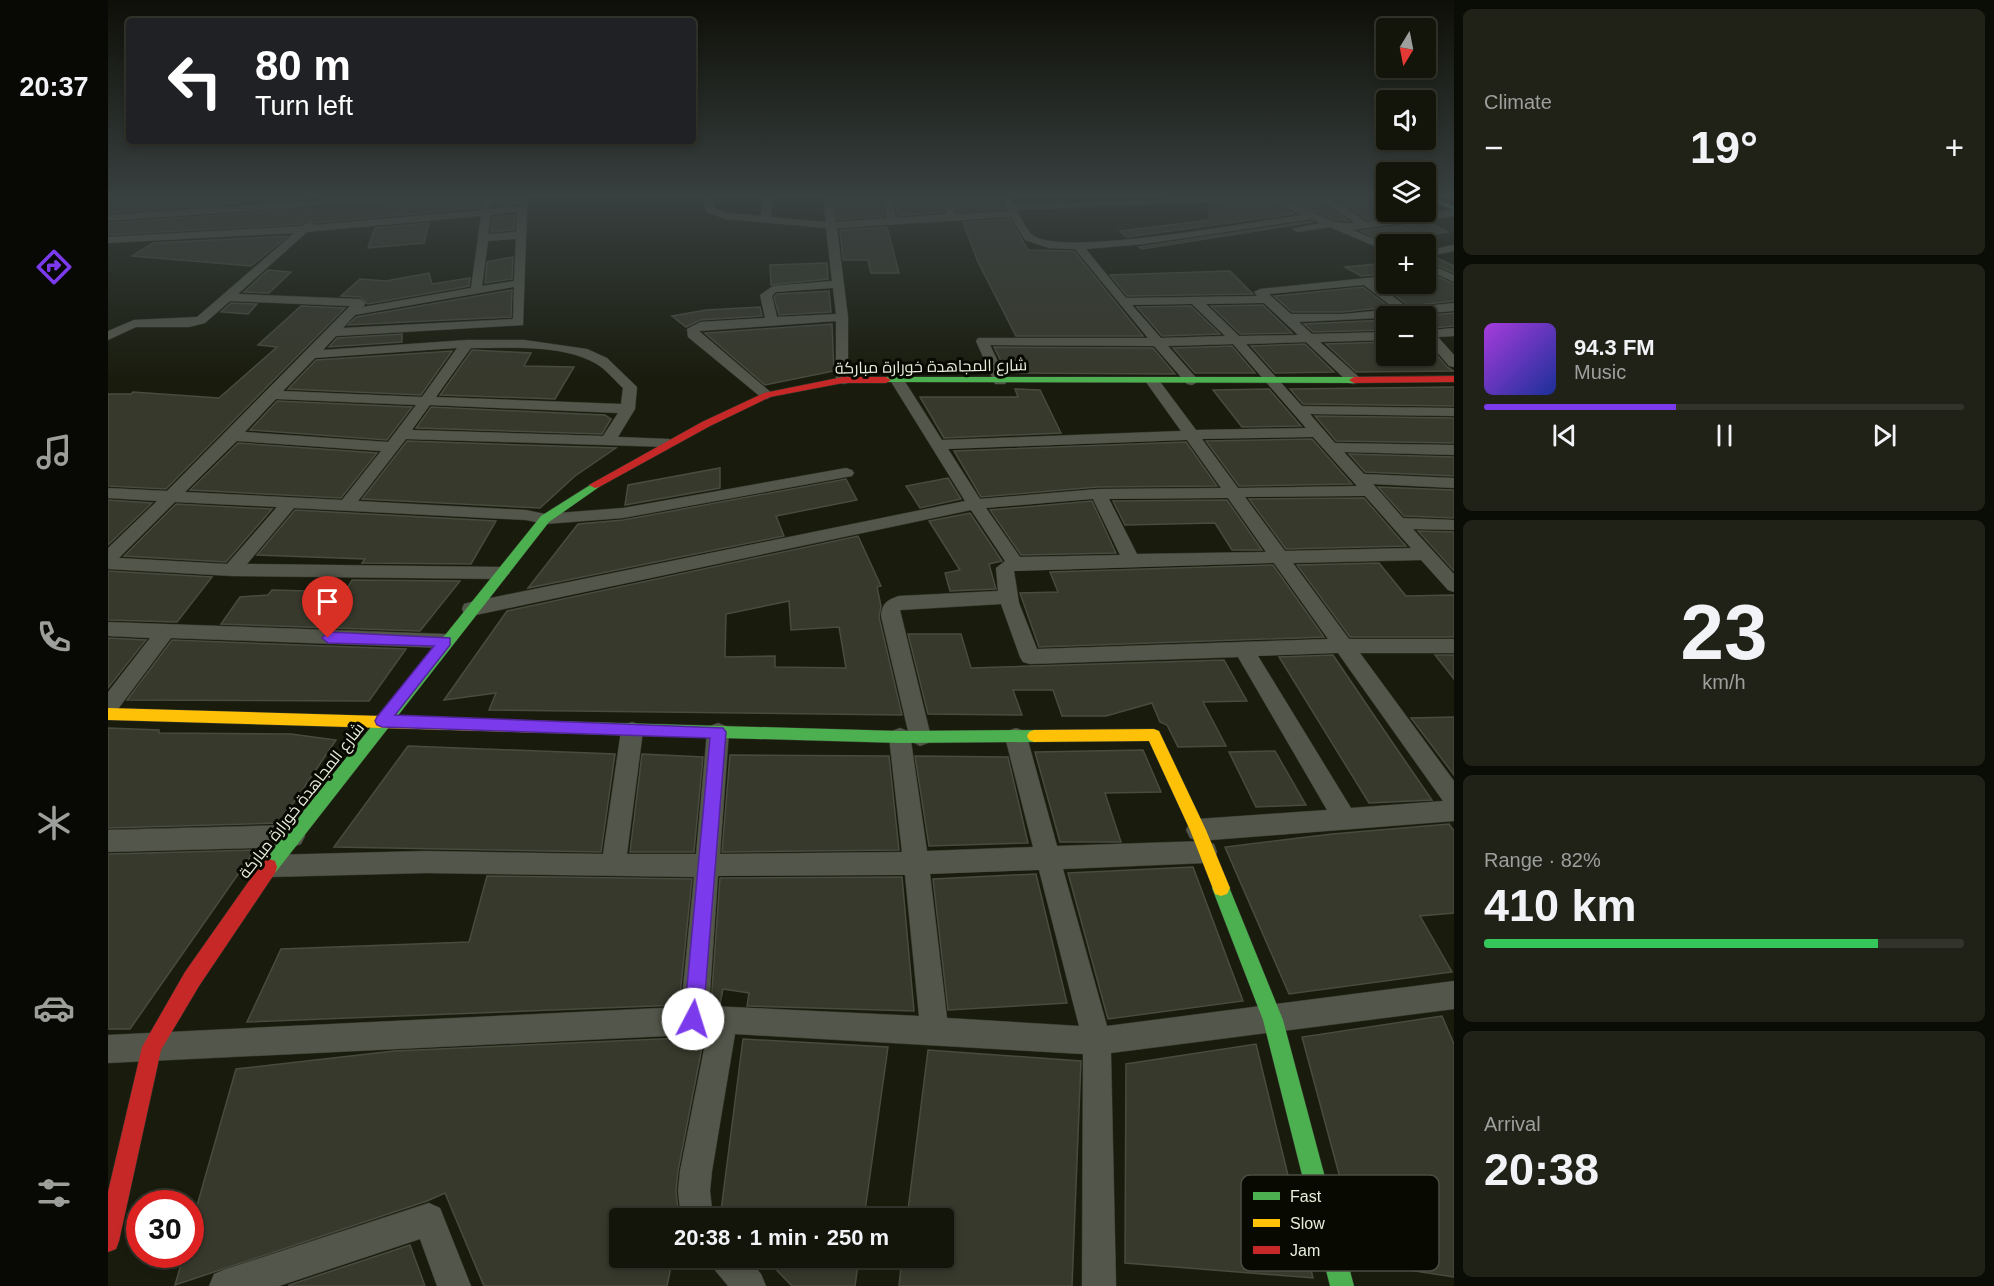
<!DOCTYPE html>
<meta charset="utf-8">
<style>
:root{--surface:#13150a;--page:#202218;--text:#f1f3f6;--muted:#9d9f9c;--line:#32342b;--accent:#7c3aed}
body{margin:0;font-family:Arial,Cairo,sans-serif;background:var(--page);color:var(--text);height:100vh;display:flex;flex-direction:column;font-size:22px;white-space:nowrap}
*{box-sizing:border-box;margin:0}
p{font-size:20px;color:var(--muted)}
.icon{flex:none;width:33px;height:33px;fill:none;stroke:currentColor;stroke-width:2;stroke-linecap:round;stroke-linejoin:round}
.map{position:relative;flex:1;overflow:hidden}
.drawer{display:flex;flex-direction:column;gap:9px;padding:9px;background:#0a0c06;width:540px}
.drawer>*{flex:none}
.hud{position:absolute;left:18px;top:18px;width:570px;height:126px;border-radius:6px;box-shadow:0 3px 9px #0003,0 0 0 2px var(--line);background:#202124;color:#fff;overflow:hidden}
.needle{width:39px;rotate:190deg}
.tools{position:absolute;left:1268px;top:18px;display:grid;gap:12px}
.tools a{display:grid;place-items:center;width:60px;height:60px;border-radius:6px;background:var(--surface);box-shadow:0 3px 9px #0003,0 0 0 2px var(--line);font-size:30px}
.speed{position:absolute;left:18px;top:1190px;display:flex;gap:12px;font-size:30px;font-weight:700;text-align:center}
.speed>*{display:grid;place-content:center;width:78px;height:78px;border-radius:50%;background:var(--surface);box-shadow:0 3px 9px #0003,0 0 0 2px var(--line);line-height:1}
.speed .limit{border:9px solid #d22;background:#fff;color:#111}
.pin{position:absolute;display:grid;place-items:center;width:51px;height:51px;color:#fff;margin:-62px -26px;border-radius:50% 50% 50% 0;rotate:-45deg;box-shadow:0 0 6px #0007}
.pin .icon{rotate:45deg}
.me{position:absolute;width:66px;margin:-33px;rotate:5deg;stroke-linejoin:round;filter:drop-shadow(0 0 4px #0008)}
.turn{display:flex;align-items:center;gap:21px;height:126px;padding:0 30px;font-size:27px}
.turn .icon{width:78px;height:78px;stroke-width:2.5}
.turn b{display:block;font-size:42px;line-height:51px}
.big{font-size:45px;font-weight:700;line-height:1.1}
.drawer .tile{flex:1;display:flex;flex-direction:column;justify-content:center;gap:9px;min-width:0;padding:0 21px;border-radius:9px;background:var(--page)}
.drawer .dial{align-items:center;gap:0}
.dial b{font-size:78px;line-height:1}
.song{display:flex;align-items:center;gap:18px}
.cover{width:72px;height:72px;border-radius:9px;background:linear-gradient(135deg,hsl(280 70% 55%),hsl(230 70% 35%))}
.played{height:6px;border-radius:3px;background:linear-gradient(90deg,var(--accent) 40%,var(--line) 40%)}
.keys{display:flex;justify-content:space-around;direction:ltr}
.heat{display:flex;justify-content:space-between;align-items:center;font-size:33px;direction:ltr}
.charge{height:9px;border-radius:4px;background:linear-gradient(90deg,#34c759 82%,var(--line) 0)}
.trip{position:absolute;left:501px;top:1208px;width:345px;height:60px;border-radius:6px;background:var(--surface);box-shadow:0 3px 9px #0003,0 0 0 2px var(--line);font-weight:700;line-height:60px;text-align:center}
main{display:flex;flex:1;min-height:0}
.tab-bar{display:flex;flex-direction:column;width:108px;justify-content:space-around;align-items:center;background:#080804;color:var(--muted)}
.tab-bar .icon{width:42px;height:42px}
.tab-bar .on{color:var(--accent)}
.tab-bar b{font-size:27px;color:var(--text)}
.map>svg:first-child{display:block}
.building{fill:#37392c;stroke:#484b3e;stroke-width:1.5;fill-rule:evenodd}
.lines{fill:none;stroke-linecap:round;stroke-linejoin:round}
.street-casing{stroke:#36382e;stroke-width:1}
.fast-casing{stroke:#36382e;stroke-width:1}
.slow-casing{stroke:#36382e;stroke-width:1}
.jam-casing{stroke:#36382e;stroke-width:1}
.street{fill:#53564a;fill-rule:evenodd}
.fast{fill:#4caf50;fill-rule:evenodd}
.slow{fill:#ffc107;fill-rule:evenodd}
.jam{fill:#c62828;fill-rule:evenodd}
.route{fill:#7c3aed;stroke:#51269a;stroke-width:1.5}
.labels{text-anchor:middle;stroke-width:6;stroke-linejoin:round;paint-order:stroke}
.street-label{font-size:16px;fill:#e8eddc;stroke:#080a02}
.key{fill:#080a02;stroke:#4b4e43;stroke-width:1.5}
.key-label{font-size:16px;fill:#e8eddc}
</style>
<main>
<nav class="tab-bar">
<b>20:37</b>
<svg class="icon on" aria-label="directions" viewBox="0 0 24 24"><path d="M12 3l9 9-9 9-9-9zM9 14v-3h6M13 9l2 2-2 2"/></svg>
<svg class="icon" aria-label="music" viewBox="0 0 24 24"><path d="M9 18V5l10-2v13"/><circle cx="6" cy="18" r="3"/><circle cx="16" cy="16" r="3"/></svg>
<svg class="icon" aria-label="phone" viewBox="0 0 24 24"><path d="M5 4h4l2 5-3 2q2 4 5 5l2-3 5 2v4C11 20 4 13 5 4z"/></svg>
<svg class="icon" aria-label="climate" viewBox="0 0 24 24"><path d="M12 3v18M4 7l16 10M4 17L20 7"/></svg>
<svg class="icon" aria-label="car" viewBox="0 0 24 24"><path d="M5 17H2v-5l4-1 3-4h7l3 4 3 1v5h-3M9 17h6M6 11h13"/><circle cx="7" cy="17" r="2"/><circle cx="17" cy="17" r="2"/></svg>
<svg class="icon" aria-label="filters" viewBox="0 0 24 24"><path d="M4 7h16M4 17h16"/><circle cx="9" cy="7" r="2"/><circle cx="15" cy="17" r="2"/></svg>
</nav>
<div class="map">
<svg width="1346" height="1286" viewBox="0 0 1346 1286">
<rect width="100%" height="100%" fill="#191c0d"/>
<g class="building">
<path d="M0,198H208L0,213Z"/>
<path d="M288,198H373L372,208L207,223L200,220L193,224L0,235V223L281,203Z"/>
<path d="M387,198H410L408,204L386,206Z"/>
<path d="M727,198H772L776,216L730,220Z"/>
<path d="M786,198H831L835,212L790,216Z"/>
<path d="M845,198H891L896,209L850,212Z"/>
<path d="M1127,198H1157L1186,214L1019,237L1012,231L1102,220L1101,204L1120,203Z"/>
<path d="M1175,198H1210L1240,221L1225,219Z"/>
<path d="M1227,198H1266L1278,206V212L1302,214L1259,220Z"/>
<path d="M407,215L406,230L383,232L385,217Z"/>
<path d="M902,219L920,250L966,251L1035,336H908L870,262L855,222Z"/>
<path d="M1205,222L1034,249L1031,247L1204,221Z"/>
<path d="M1320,222L1340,232L1310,236L1329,244H1281L1253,231Z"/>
<path d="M321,223L316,243L260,248L267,228Z"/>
<path d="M779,227L791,273H763L760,260H735L732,230Z"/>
<path d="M180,236L143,266L24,256L45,243Z"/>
<path d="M405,257L404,279L377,283L379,262Z"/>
<path d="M1329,258L1346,266V273L1317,260Z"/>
<path d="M719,263L720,279L663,285L662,265Z"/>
<path d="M1278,263V274L1253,276L1237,267Z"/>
<path d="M160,270L183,272L161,293L136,292Z"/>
<path d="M1122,271L1145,294L1019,296L1002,275Z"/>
<path d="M1317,271L1346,284V301L1301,306L1274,285L1317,284Z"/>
<path d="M321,273L324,284L362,278L361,286L260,304L252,297L233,296L252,279L278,281Z"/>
<path d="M1255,287L1281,307L1235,312H1184L1166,296Z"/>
<path d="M404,290L403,317L240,325L248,317Z"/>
<path d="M721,291L723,312L671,315L666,297L669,294Z"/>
<path d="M123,303L149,304L140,314L113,312Z"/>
<path d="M1155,305L1184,333L1132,334L1103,306Z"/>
<path d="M193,306L237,308L58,489L0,486V394H23L25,392L111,398L169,347L150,345Z"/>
<path d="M1083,306L1112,334L1054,336L1029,307Z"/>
<path d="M652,307L654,316L592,320L578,327L564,316L598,310Z"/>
<path d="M1346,313V326L1324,328L1317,324V316H1311Z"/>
<path d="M1278,320V330L1205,332L1196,324Z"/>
<path d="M724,324L726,371L657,385L597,333Z"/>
<path d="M294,334V342L221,347L229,338Z"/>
<path d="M1317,341L1339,367L1346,371L1248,372L1218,344L1278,342V356H1317Z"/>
<path d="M1197,344L1226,372L1167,373L1143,346Z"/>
<path d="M1124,346L1147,373H1087L1065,348Z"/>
<path d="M886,347L1045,348L1067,374L899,373Z"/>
<path d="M364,350L423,353L416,366L466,367L447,399L332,395Z"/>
<path d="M344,351L313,395L180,389L208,360Z"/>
<path d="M1346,387V406L1195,404L1182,389Z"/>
<path d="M907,389L932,390L953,433L836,438L812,397H910Z"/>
<path d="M1161,389L1193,426L1134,427L1105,390Z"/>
<path d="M169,401L304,407L279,440L142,430Z"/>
<path d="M323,407L497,415L503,419L494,434L308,428Z"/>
<path d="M1207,416L1346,418V443L1228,441Z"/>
<path d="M1204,439L1244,484L1131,486L1098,441Z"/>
<path d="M299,441L508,448L467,476L432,508L254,499Z"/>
<path d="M1078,442L1109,486L990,487L873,497L846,451Z"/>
<path d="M130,443L269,453L233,498L82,490Z"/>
<path d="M1241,454L1346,457V476L1257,472Z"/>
<path d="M612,468V488L517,505L520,485Z"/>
<path d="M840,478L853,499L812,508L798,486Z"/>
<path d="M738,479L749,500L668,516L676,536L420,588L470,524L515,520Z"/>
<path d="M1270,487L1346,490V518L1296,516Z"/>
<path d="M1256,498L1298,546L1178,549L1141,499Z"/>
<path d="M0,500L44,503L0,545Z"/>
<path d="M1119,500L1154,550H1124L1107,523L1017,525L1005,501Z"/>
<path d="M984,501L1008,553L913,555L882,510Z"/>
<path d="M68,504L164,509L118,562L16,556Z"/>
<path d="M187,510L388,521L363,564L254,563L257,559L149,555Z"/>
<path d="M862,513L894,561L881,564L888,589L842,591L837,573L852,570L821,521Z"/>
<path d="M1310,531L1346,532V571Z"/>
<path d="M750,536L773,586L769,587L773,606L771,617L794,715L381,710L388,693L336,700L399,611ZM681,601L683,630L731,627L738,668L667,667V656L617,657L618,614Z"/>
<path d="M1271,563L1298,596L1346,595V637H1242L1189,565Z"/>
<path d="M1165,565L1216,637L931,647L912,593L950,592L942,572Z"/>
<path d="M0,571L104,577L69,622L0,620Z"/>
<path d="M244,580L352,581L312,631L113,624L132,597L160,595L164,590L237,592Z"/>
<path d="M800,634H853L863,668L1116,660L1139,701L1095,702L1118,746L1070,747L1059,725L1052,722L1044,703L998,716H954L945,690H905L914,715L820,714Z"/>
<path d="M0,638L38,640L0,688Z"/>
<path d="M64,640L298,649L261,701L19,700Z"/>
<path d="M1225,655L1282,739L1324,800L1261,803L1171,657Z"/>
<path d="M1327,655H1346V679Z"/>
<path d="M1346,717V775L1303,718Z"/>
<path d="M0,728L51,730V733L183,734L228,740L172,823L0,828Z"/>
<path d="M300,746L507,754L493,852L226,847Z"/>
<path d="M1035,750L1053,792L997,793L1013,842H952L927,752Z"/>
<path d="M1167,751L1198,805L1148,807L1121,752Z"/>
<path d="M534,754L595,757L586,852H522Z"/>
<path d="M622,755L781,756L791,850L614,852Z"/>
<path d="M807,756L900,757L920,843L821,846Z"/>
<path d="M1341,824L1346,831V913L1312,916L1344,972L1181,994L1117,847L1224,834Z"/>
<path d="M147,850L22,1029H0V854Z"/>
<path d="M1085,867L1135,1001L1000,1019L960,873Z"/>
<path d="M928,874L959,1003L840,1010L825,879Z"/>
<path d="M379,876L584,879L571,1005L139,1022L173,949L361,942Z"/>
<path d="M794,877L806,1011L639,1006L641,993L615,989L612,1004H603L612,878Z"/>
<path d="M1334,1016L1346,1044V1277L1255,1263L1194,1037Z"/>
<path d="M596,1037L570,1171L568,1191L571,1218H512V1257H565L559,1286H376L337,1193L319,1201L67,1285L76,1254H82V1230L128,1069L286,1051Z"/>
<path d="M635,1039L780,1047L756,1218H619L613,1211Z"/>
<path d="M1148,1044L1205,1278L1017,1263L1018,1064Z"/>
<path d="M820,1050L973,1061L964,1286H791L794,1257H836V1218H799Z"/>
<path d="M302,1245L317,1286H181V1285Z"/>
<path d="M656,1257H751L747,1286H684Z"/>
</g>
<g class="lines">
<defs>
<g id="street">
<path d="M240,198H286L281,201L0,221V215Z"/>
<path d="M375,198H385L383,209L410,206L412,198H422L419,209L415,325L228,336L215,350L359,340H416L479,349L499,358L529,387L527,409L510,437L561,439L568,443L561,447L298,439L250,501L418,510L437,514L515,508L738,468L744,470L746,473L744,476L515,518L437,524L418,520L186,508L139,564L393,567L402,573L393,579L124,576L0,569V548L49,501L0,498V488L59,491L242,306L122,301L97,323L81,327H28L0,340V331L26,320L89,317L186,233L0,243V237L194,226L201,222L206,225L374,210ZM409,212L408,232L380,234L383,215ZM373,216L363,288L255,307L258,303L252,299L130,294L199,232ZM408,239L406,281L374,286L380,241ZM406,287L405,319L235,328L247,315ZM349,348L314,397L175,391L207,358ZM363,348C400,348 454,344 487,363C498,369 506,380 515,388L513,404L328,397ZM168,399L308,405L280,442L137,432ZM322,405L510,413L495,436L304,430ZM129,441L273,451L234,500L77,492ZM67,502L169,507L119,564L11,558Z"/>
<path d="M594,198H604L606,208L619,213L653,216L654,198H664L663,217L718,222L715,198H725L728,222L779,218L774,198H784L788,218L838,214L833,198H843L848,214L900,211L893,198H903L905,204L1125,198L1120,201L908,210C913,217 919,232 926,236C957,257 1149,221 1194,215L1159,198C1191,198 1216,227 1247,223L1212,198H1223L1258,222L1346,210V216L1244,230L1279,244L1278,251L1222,227L1189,232L1184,229L1212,223L1204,219L1036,244L978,249L1018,298L1149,296L1146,292L1152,289L1278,276V282L1268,283L1300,308L1346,303V311L1308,314L1309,316L1191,322L1204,334L1278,332V340L1212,342L1251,377L1253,380L1246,384L1241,383L1198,342L1138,344L1194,406L1346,408V416L1202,414L1227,443L1346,445V455L1236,452L1256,474L1346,478V488L1265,484L1295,518L1346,520V530L1305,529L1346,574V592L1340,590L1313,560L1185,563L1241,639H1346V653H1252L1346,781V821L1090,841L1082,838L1078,830L1082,822L1090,819L1219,810L1130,657L922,664L915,662L912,657L893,604L792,610L823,737L820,743L812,746L803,741L819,851L925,847L897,737L900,731L908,728L916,731L919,737L949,846L1097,841L1106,844L1109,852L1106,860L1097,863L955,869L999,1026L1346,981V1009L1003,1053L1008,1286H974L975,1054L627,1034L604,1171L602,1191L605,1218H573L570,1191L572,1171L599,1034L0,1063V1035L573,1007L586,877L318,873L162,877L153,874L150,866L153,858L162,855L318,851L495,854L513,731L516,725L524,722L532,725L535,731L519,854H588L599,732L602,726L610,723L618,726L621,732L612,854L794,852L781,737L784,731L792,728L800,731L773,616C774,603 779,600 791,596L890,591L888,568L897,561L863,510L363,616L356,614L354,609L356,604L363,602L857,501L782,380L784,377H794L834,440L1073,431L1038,382L1045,378L1050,379L1088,430L1198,428L1125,344L1060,346L1091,381L1084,385L1079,384L1046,346L882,345L899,381L897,384H887L868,341L870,338H1040L967,249L941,248L917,240L903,217L729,228L740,317V383L735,384L728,380V321L591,331L666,395L659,399L654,398L580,337L579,329L592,322L657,318L652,295L665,286L724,281L718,228L617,219L599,212ZM1256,285L1287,309L1235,314H1183L1161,294ZM725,288L728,314L669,317L664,296L668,292ZM1156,303L1190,335L1131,336L1098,304ZM1084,304L1117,336L1053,338L1024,305ZM1205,437L1249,486L1130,488L1094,439ZM1079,440L1113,488L990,489L872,499L840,449ZM1257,496L1303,548L1177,551L1137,497ZM1120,498L1158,552L1029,554L1001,499ZM985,499L1012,555L912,557L878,508ZM1166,563L1220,639L929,649L911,603L906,571ZM1230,653L1335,801L1243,808L1150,656ZM931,870L971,1026L839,1018L822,874ZM797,875L811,1016L601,1006L610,876Z"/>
<path d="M1268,198H1278V204Z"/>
<path d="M1346,245V251L1317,257V251Z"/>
<path d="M1317,262L1346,275V282L1317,269Z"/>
<path d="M1317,326L1324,330L1346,328V336L1330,337L1346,355V367L1341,366L1317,338Z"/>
<path d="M0,622L337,634L344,636L347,641L344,646L337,648L63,638L7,713L0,715V692L42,638L0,636Z"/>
<path d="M185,825L193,828L197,836L193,844L185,847L0,852V830Z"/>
<path d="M321,1203L332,1208L363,1286H329L312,1239L171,1286H101L106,1274L118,1269Z"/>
<path d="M601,1257H639L653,1274L658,1286H620L606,1269Z"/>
</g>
<g id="fast">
<path d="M1317,198H1324L1346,206V210Z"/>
<path d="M778,377H1246L1251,380L1246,383L775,382L773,380Z"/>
<path d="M487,482L493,485L491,487L441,522L167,873L161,875L155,873L153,867L155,861L433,516Z"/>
<path d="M441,721L792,731L926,730L931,732L933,736L931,740L926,742L792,743L441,733L436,731L434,727L436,723Z"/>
<path d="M1113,880L1119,882L1175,1020L1246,1286H1222L1155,1020L1104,888L1107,882Z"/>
</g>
<g id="slow">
<path d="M0,708L441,721L446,723L448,727L446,731L441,733L0,720Z"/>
<path d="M1046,729L1051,731L1098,830L1122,888L1119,894L1113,896L1107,894L1082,830L1041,741L926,742L921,740L919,736L921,732L926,730Z"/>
</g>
<g id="jam">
<path d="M1346,376V382L1246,383L1241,380L1246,377Z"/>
<path d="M735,377H778L783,380L778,383H735L662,397L602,426L491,487L487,488L481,485L594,422L656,393Z"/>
<path d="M161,859L167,861L169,867L167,873L91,986L53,1050L11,1241L8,1249L0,1252V1192L34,1047L77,972L155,861Z"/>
</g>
</defs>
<use href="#street" class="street-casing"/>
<use href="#fast" class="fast-casing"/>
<use href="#slow" class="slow-casing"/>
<use href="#jam" class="jam-casing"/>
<use href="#street" class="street"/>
<use href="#fast" class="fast"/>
<use href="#slow" class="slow"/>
<use href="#jam" class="jam"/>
</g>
<linearGradient id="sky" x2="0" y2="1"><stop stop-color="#0e0f07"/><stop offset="0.52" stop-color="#384040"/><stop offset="1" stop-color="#384040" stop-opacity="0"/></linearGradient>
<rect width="1346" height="378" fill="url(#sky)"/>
<path class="route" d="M220,632L342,638V645L287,715L615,728L618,732L595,1019L592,1026L585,1029L579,1026L576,1019L602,738L274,727L269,725L267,721L269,717L326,646L220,643L214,638Z"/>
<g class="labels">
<g class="street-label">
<text transform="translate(823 366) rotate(-1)" y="6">شارع المجاهدة خورارة مباركة</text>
<text transform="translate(193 800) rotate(-52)" y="6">شارع المجاهدة خورارة مباركة</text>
</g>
</g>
<rect x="1133" y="1175" width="198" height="96" rx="9" class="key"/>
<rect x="1145" y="1192" width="27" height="8" fill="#4caf50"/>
<rect x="1145" y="1219" width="27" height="8" fill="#ffc107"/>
<rect x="1145" y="1246" width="27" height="8" fill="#c62828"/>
<g class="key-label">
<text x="1182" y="1202">Fast</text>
<text x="1182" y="1229">Slow</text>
<text x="1182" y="1256">Jam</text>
</g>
</svg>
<div class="tools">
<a><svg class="needle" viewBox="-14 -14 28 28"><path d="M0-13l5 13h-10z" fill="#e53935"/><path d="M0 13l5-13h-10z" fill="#9d9f9c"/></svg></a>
<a><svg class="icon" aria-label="sound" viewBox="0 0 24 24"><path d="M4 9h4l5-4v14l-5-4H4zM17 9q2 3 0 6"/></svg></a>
<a><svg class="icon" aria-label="layers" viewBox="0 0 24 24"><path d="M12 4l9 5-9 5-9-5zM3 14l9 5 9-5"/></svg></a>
<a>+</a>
<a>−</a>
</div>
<div class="speed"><div class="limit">30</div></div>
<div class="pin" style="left:220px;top:638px;background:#d93025"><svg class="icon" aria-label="arrive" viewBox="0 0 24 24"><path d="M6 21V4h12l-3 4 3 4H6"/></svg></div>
<svg class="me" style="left:585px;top:1019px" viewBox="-20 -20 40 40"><circle r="19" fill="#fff"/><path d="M0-13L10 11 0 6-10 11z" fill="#7c3aed"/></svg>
<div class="trip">20:38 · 1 min · 250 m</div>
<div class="hud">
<div class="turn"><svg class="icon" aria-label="left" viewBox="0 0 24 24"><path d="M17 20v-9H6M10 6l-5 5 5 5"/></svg><div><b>80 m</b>Turn left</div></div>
</div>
</div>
<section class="drawer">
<div class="tile"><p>Climate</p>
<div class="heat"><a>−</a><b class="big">19°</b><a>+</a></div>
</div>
<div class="tile">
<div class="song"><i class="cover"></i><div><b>94.3 FM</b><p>Music</p></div></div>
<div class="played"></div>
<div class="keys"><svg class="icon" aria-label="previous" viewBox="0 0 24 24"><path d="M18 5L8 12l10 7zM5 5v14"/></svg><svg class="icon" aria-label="pause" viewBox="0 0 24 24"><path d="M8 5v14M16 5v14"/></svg><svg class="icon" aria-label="next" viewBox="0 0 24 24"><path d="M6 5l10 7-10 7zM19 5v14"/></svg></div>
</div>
<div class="tile dial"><b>23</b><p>km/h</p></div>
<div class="tile"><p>Range · 82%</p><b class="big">410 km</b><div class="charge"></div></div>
<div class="tile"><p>Arrival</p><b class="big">20:38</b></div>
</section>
</main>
